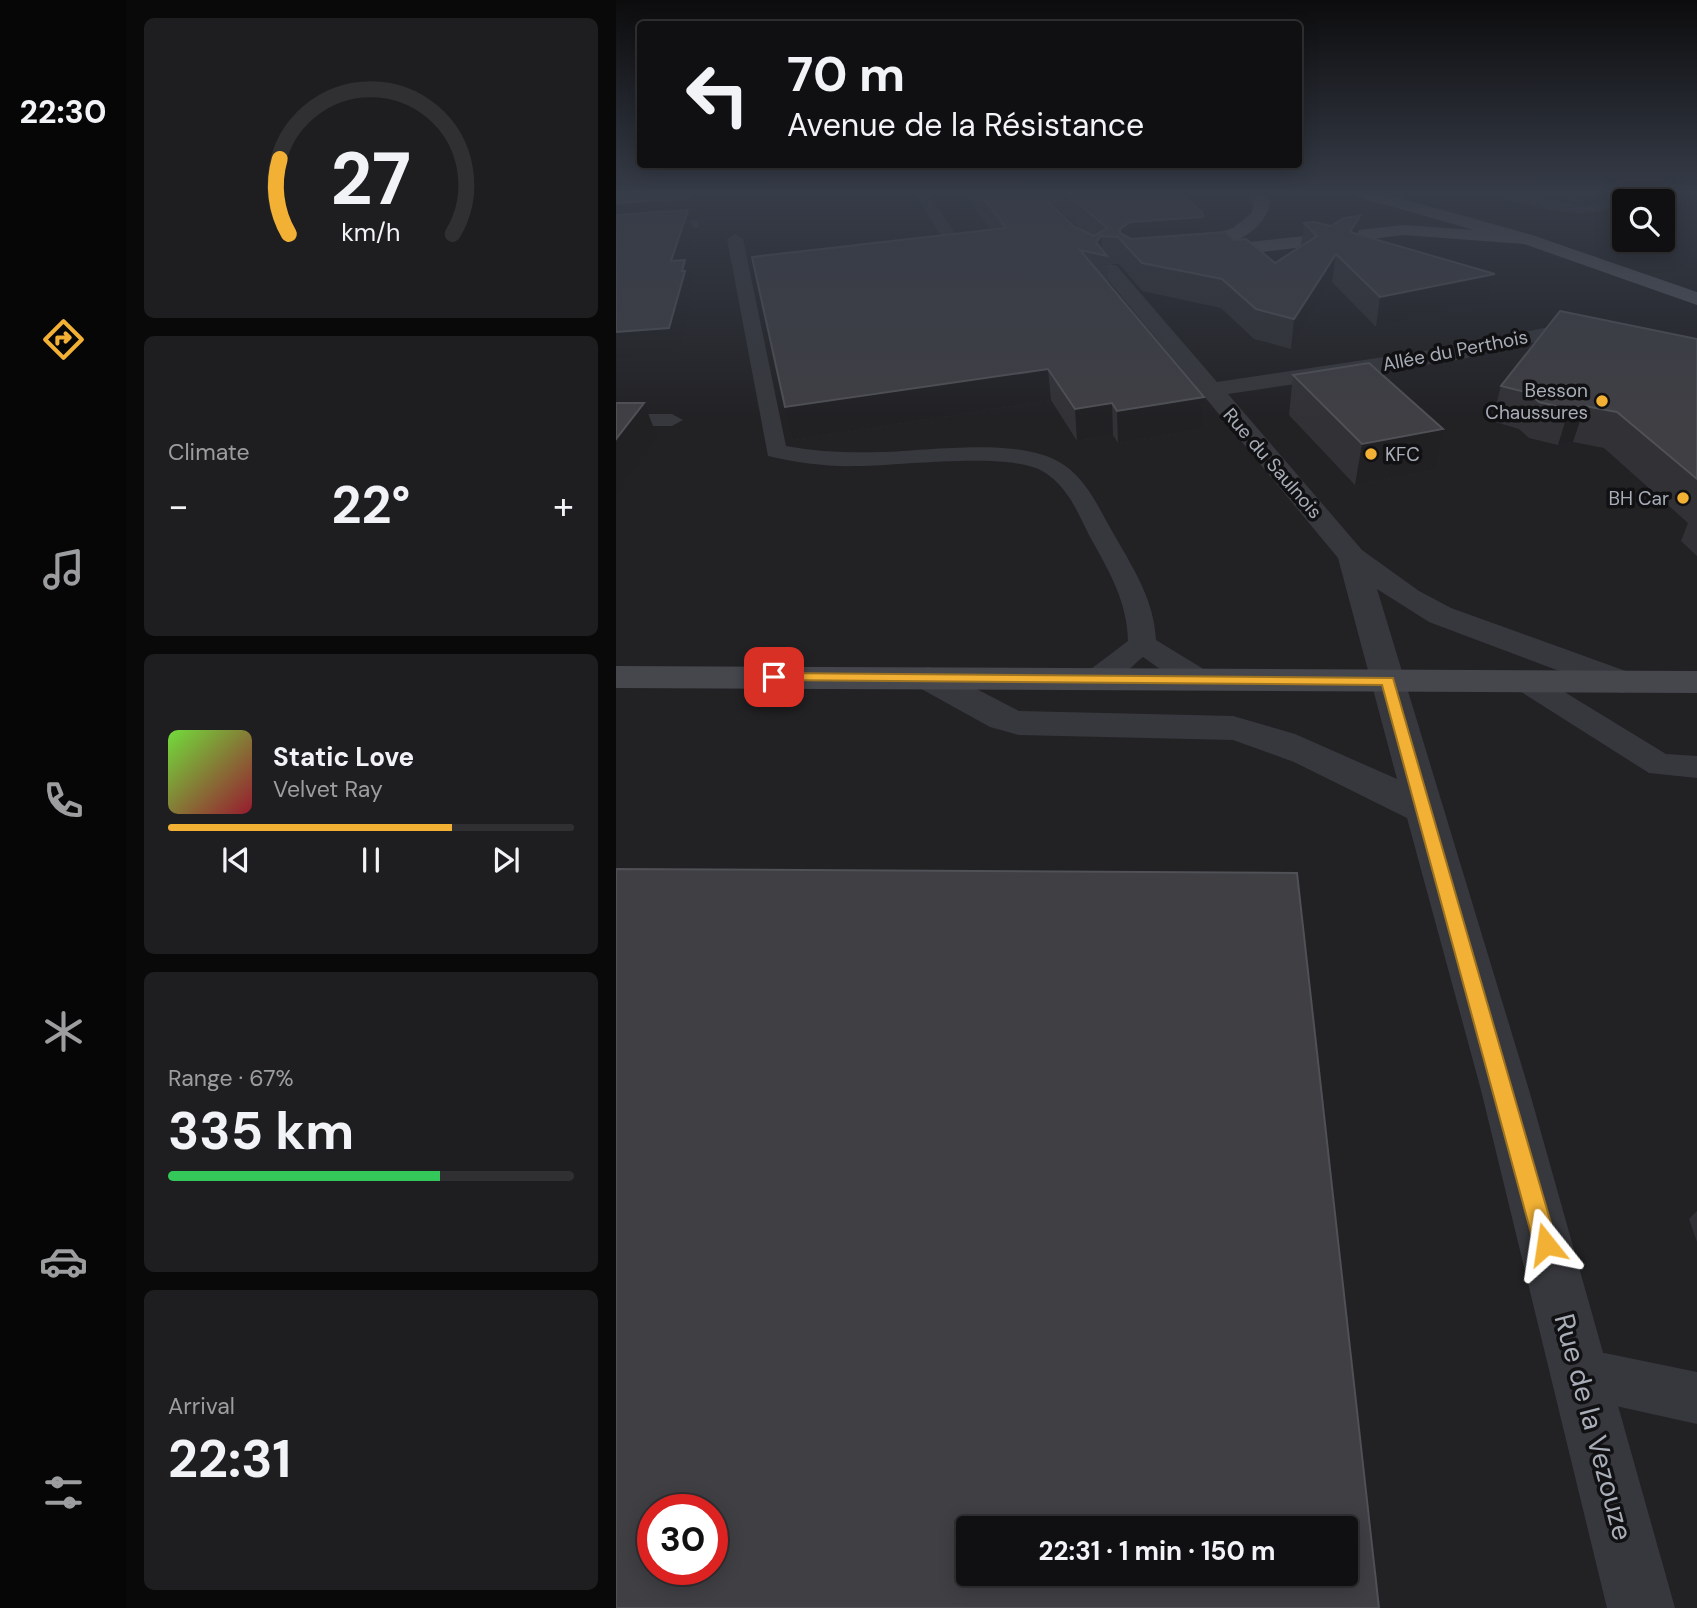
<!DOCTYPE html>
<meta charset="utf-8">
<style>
:root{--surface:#101012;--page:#1e1e20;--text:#f1f3f6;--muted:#9c9d9f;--line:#303032;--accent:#f2b134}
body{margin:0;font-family:"DM Sans",sans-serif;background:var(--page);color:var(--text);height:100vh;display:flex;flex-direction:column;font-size:26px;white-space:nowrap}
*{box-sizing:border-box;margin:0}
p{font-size:23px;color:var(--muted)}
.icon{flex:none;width:38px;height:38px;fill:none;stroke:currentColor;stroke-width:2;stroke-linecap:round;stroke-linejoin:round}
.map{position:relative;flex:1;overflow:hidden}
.panel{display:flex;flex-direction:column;gap:18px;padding:18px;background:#09090a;width:490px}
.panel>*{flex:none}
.guide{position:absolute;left:21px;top:21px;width:665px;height:147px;border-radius:7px;box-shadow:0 4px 18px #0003,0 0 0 2px var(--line);background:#101012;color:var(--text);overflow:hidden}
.controls{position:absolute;left:996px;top:189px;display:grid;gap:14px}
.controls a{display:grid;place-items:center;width:63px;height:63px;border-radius:7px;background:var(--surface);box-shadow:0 4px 18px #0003,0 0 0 2px var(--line);font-size:35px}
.speed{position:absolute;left:21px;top:1494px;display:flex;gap:14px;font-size:35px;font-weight:700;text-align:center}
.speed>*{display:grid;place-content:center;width:91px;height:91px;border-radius:50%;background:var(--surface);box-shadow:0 4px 18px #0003,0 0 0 2px var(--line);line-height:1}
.speed .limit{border:10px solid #d22;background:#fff;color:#111}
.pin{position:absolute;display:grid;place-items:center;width:60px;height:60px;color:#fff;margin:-30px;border-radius:14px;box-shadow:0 4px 10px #0006}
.me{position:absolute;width:77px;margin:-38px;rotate:345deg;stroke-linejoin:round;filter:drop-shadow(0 0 5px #0008)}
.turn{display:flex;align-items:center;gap:24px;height:147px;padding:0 35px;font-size:32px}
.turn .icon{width:91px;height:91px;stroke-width:2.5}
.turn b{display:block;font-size:49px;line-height:60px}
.big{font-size:52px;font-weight:700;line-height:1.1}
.panel .widget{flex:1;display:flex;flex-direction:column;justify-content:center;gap:10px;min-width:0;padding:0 24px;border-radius:10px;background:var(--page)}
.panel .dial{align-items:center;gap:0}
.dial svg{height:182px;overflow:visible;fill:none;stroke:var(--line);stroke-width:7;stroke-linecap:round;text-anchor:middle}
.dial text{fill:var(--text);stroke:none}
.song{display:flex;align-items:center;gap:21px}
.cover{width:84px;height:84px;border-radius:10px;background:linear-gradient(135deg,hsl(100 70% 55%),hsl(350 70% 35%))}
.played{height:7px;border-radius:4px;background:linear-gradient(90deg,var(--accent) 70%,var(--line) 70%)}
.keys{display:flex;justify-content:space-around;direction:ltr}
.heat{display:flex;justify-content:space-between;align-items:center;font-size:38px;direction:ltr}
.charge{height:10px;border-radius:5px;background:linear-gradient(90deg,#34c759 67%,var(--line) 0)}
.trip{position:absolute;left:340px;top:1516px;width:402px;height:70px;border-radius:7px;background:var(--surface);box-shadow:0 4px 18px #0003,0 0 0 2px var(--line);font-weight:700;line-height:70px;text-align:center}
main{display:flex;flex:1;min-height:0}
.tab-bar{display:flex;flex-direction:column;width:126px;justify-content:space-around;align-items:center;background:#060607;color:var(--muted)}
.tab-bar .icon{width:49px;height:49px}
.tab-bar .on{color:var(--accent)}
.tab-bar b{font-size:32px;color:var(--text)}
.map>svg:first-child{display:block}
.built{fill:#222225;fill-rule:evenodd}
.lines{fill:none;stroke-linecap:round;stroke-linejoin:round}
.service{fill:#37383d;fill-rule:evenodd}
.minor{fill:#37383d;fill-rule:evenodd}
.secondary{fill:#45474d;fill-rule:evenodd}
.primary{fill:#53555c;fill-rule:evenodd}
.wall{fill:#323236;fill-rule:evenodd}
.shaded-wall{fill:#212124}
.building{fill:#3f3f44;stroke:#4f5156;stroke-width:2;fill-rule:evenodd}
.route{fill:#f2b134;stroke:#9d7322;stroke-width:2}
.poi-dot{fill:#f2b134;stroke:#111113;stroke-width:2.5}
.labels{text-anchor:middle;stroke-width:7;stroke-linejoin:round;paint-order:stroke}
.far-street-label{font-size:19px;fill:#a8adb8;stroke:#111113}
.far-poi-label{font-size:19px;fill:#a8adb8;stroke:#111113;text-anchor:end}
.near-street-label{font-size:28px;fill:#a8adb8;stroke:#111113}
</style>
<main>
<nav class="tab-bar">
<b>22:30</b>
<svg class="icon on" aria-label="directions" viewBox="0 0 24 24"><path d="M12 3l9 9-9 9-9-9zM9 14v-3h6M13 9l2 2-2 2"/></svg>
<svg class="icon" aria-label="music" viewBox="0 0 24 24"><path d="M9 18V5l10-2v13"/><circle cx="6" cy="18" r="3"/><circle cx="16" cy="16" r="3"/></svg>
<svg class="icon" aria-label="phone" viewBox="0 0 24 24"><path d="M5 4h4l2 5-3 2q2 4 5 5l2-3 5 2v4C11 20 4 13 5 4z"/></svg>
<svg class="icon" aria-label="climate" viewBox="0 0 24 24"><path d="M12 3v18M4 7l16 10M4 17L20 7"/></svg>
<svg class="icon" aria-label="car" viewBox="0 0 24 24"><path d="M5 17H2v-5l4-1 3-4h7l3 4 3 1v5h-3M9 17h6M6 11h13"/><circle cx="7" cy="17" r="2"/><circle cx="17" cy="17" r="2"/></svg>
<svg class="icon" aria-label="filters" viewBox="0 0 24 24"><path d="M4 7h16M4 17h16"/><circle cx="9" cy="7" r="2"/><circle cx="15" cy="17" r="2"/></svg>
</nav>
<section class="panel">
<div class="widget dial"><svg viewBox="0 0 100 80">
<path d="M14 69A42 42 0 1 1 86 69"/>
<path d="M14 69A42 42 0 0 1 10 36" stroke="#f2b134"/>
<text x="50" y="56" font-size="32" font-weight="700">27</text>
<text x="50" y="72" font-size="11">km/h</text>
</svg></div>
<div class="widget"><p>Climate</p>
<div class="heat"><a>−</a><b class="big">22°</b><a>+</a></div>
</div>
<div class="widget">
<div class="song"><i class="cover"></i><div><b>Static Love</b><p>Velvet Ray</p></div></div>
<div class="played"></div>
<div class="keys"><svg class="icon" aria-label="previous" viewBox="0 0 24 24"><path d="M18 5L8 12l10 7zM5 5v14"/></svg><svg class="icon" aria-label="pause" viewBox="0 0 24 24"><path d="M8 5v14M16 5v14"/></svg><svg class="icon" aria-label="next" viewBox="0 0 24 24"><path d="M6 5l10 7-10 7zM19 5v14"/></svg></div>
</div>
<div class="widget"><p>Range · 67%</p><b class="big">335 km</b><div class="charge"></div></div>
<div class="widget"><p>Arrival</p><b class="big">22:31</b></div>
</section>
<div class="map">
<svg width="1081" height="1608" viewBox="0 0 1081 1608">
<rect width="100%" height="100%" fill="#161618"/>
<path class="built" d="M1081,193V1608H0V194ZM1008,201H1046V240H1008ZM37,1510H96V1570H37ZM352,1528H730V1573H352Z"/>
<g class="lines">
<g class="service">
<path d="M298,193H312L351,252L349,255L314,258V252L333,248Z"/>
<path d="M874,193H902L966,206C987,204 992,193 1016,193C981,230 924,206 881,197Z"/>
<path d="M78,220L83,222V228L0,235V225Z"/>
<path d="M119,234L127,239L170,446C202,452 233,453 265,452C314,451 407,436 448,465C473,482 485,513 500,538C519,571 538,601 540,640L594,673L599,680L594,687C571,693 547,670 527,657C510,671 493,692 471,686L466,679L471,672L512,641C511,601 493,571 474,537C462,513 452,487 428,472C394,451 286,466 242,466C212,467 182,463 152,456L111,239Z"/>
<path d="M0,414H56L67,420L56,426H0Z"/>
<path d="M909,671L919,674L1050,754L1081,756V778L1033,773L899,688L894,681L899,674Z"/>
<path d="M964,1348L1081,1372V1424L964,1398L946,1391L939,1373L946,1355Z"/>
</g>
<path class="minor" d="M494,264L501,266L601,382L842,346L928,328L1081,359V374L928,340L842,360L612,394L746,550L803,591L835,608L1018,674L1023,682L1018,690L1006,693L994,690L813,622L761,589L913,1090L1059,1608H991L865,1090L791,818L678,762L617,740L403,735L374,727L300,686L295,678L300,670L312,667L324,670L403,711L617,716L679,734L781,779L722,558L487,274L484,270L487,266Z"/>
<path class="secondary" d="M0,666L1081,671V693L0,688Z"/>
<g class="primary">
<path d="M630,193H647L654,203C651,228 613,251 589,245L586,241L589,237L617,228L636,213L637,203Z"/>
<path d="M740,193H766L916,235L1081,292V305L908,244L788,235L588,259L579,253L588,247L788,225L858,230L742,197Z"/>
</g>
</g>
<g class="wall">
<path d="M348,193H563L587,217L586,233L619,240L659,263L685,246L688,223L742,234L879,274L872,303L760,327L716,282L675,349L638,339L605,308L526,291L503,264H491L492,283L588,397L587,429L502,443L497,435L461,441L435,400L178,440L374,230ZM431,200L433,201L464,229L457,226Z"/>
<path d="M914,193H985L966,203Z"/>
<path d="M1081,339V556L1065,541L1072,523L988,448L957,442L942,445L913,438L903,429L876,421L885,386Z"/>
<path d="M677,375L818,470L739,485L673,415Z"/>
<path d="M1081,1211V1242L1073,1219Z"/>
</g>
<g class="shaded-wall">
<path d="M77,193H89L82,219H74L78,231L69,262L76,283L75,289L76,294L62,352L0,358V203Z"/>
<path d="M969,193H985L966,203Z"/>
<path d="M744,216L741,243L734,232Z"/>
<path d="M587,217L586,244L504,239V229L514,222Z"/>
<path d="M485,236L486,255L480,242Z"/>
<path d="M720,254L716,282L675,349L678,319Z"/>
<path d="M879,274L872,303L760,327L764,297Z"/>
<path d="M432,369L435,400L178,440L169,407Z"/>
<path d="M588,397L587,429L502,443L501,411Z"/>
<path d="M28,403L41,436L0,494V439Z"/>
<path d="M496,403L497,435L461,441L459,409Z"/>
<path d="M969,406L957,442L942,445L953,409Z"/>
<path d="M827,429L818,470L739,485L746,444Z"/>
</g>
<g class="building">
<path d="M0,193H77L75,198L0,203Z"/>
<path d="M364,193H424L457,226L478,236L491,228L451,193H563L586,212L587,217L514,222L504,229V233L515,239L609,232L619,240L630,239L659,263L701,236L688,223L698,222L715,226L728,218L744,216L734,232L879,274L764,297L720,254L678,319L640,309L606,279L526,263L502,237L485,236L480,242L491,256L464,250L588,397L501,411L496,403L459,409L432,369L169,407L136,257L390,228Z"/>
<path d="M72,210L55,261L69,260L66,271H69L53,328L0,332V215Z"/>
<path d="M944,311L1081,339V479L1001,412L969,406L953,409L923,402L913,393L885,386Z"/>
<path d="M753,363L827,429L746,444L677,375Z"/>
<path d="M0,403H28L0,439Z"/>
<path d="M0,869L681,873L763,1608H0ZM37,1510H96V1570H37ZM352,1528H730V1573H352Z"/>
</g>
<linearGradient id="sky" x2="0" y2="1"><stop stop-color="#0c0c0d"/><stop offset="0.46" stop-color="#363c48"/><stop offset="1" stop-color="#363c48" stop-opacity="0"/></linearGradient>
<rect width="1081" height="418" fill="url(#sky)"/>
<path class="route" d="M158,673L777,678L941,1244L938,1252L930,1255L922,1252L918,1244L766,685L153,680V674Z"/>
<g class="poi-dot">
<circle cx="986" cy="401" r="7"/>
<circle cx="755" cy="454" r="7"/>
<circle cx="1067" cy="498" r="7"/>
</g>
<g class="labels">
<g class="far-street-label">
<text transform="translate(839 350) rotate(-11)" y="7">Allée du Perthois</text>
<text transform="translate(657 463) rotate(49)" y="7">Rue du Saulnois</text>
</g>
<g class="far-poi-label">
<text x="972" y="397">Besson<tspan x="972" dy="22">Chaussures</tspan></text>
<text x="769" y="461" text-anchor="start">KFC</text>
<text x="1053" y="505">BH Car</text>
</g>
<g class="near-street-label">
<text transform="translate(978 1427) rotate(75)" y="10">Rue de la Vezouze</text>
</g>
</g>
</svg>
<div class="controls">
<a><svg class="icon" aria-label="search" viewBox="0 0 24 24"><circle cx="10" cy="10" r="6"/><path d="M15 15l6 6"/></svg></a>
</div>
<div class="speed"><div class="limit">30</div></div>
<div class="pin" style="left:158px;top:677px;background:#d93025"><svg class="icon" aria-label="arrive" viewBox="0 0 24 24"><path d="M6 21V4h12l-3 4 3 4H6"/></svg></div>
<svg class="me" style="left:930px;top:1244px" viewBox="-20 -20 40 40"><path d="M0-17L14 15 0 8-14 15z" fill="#f2b134" stroke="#fff" stroke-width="4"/></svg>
<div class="trip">22:31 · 1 min · 150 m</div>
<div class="guide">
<div class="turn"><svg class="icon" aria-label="left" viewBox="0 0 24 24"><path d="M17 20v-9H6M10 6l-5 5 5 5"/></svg><div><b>70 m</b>Avenue de la Résistance</div></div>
</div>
</div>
</main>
